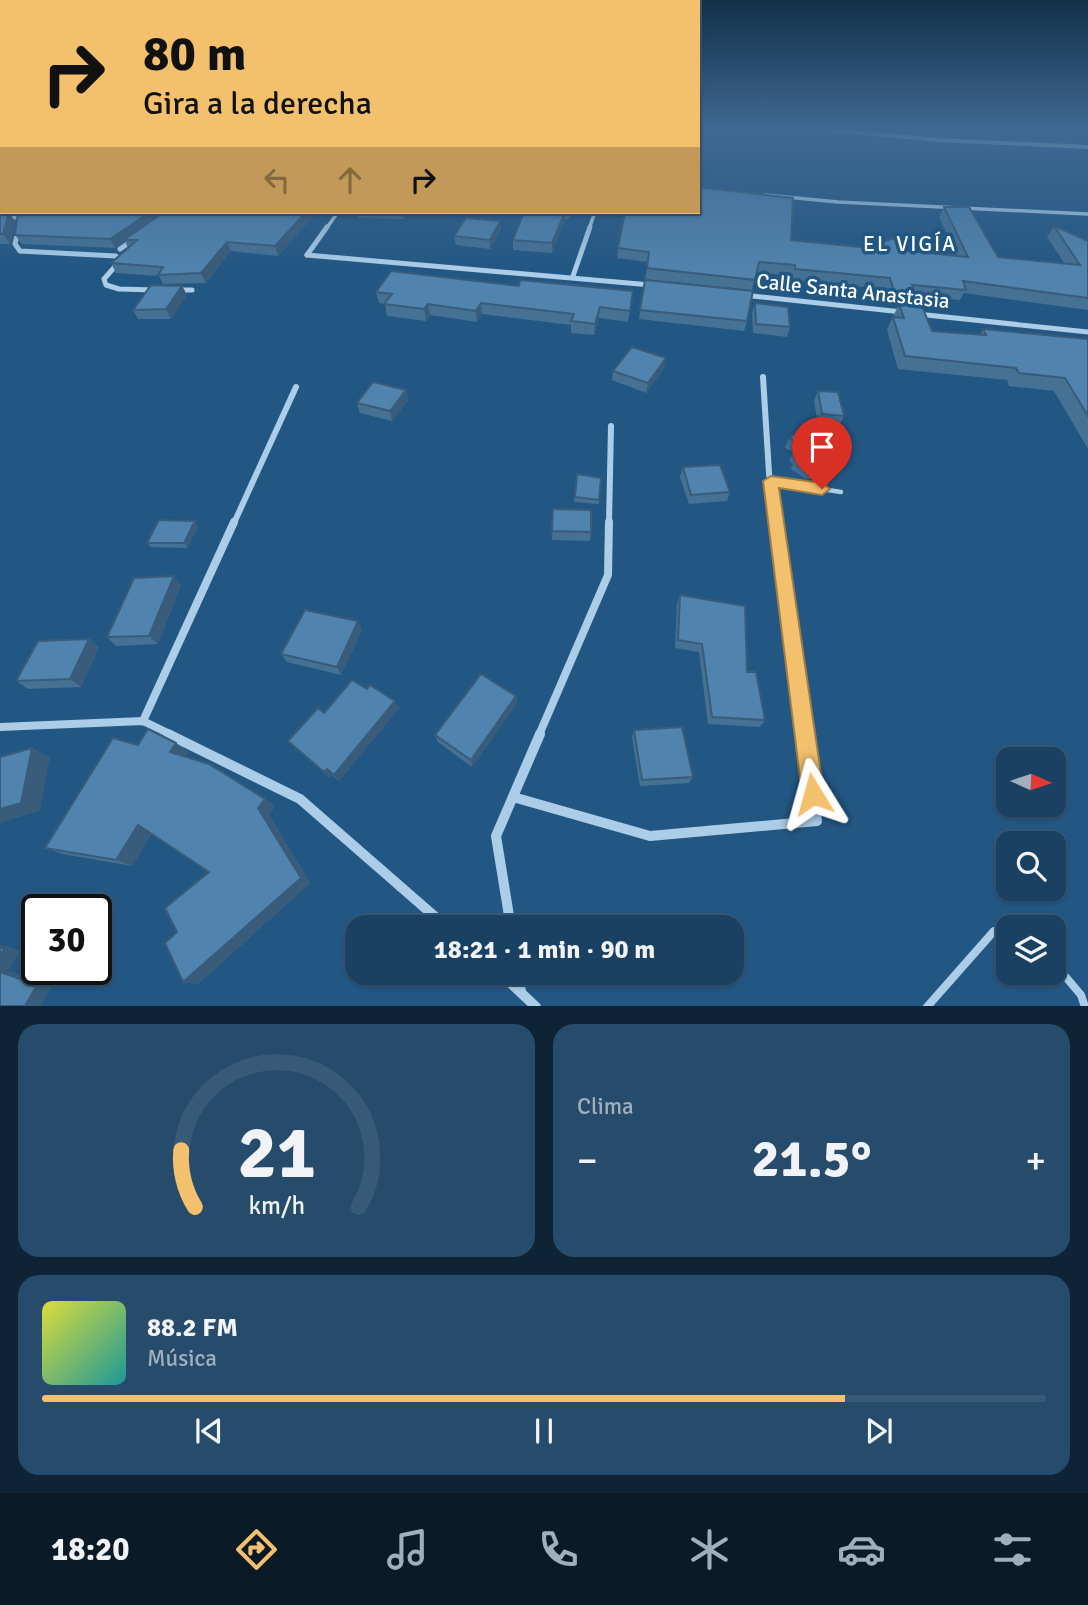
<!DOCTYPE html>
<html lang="es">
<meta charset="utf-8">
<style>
:root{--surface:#1a4162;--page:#274c6b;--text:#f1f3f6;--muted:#9fafbe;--line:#385a77;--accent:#f3c06e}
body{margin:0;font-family:Signika,sans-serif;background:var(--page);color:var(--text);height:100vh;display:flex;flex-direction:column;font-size:26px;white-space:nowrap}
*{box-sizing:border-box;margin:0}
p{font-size:23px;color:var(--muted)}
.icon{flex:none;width:38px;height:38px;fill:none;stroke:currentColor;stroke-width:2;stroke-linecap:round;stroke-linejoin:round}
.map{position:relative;height:1006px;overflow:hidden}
.details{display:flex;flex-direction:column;gap:18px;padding:18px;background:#0e2436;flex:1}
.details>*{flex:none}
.banner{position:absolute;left:0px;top:0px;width:700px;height:214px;box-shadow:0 2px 5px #0004,0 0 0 2px var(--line);background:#f3c06e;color:#111;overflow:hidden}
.needle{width:46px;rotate:93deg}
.fabs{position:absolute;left:996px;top:747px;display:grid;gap:14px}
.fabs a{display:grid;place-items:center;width:70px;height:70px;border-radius:14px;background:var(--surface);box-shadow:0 2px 5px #0004,0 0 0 2px var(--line);font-size:35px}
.speed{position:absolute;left:21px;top:894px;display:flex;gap:14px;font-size:35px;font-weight:700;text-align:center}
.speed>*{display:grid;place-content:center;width:91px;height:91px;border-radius:50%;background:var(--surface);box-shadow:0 2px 5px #0004,0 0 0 2px var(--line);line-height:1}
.speed .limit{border:4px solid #111;border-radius:10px;background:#fff;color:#111}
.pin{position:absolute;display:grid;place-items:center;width:60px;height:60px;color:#fff;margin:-72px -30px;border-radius:50% 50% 50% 0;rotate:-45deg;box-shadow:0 0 7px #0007}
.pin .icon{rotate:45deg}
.me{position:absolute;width:77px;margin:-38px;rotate:352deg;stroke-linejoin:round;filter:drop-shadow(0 0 5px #0008)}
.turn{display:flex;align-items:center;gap:24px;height:147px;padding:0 28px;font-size:32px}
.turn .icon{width:91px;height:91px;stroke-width:2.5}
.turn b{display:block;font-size:49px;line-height:60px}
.lanes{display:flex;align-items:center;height:66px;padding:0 28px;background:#0003;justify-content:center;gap:35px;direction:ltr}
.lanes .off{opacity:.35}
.big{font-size:52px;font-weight:800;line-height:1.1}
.details .tile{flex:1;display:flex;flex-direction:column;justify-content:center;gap:10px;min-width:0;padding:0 24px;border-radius:21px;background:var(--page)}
.details .dial{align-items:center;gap:0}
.dial svg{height:182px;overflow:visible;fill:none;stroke:var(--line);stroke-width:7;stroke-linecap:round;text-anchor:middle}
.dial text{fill:var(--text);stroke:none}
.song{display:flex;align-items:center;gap:21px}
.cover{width:84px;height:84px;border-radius:10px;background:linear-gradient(135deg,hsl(60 70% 55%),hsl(180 70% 35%))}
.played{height:7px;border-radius:4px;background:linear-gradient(90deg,var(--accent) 80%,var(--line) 80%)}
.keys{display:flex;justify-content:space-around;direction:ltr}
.heat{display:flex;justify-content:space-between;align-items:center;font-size:38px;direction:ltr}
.details .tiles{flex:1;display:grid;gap:18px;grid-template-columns:1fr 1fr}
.tile:last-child{grid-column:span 2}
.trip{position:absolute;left:345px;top:915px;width:399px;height:70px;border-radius:21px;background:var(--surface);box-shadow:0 2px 5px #0004,0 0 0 2px var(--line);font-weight:800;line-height:70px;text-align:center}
.menu{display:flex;height:112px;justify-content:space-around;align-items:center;background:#0a1a27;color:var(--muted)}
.menu .icon{width:49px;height:49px}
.menu .current{color:var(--accent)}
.menu b{font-size:32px;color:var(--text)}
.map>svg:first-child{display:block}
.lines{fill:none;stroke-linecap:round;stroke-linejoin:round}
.lane-far1{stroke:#abcde8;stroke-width:4.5}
.lane{stroke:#abcde8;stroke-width:8}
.street-far4{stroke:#abcde8;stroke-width:3.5}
.street-far3{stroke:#abcde8;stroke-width:5}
.street-far2{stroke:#abcde8;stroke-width:6}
.street-far1{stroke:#abcde8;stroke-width:8}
.street{stroke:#abcde8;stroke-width:10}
.secondary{fill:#d6e7f7;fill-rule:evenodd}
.wall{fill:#457195}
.shaded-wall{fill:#385c79}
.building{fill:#5083ad;stroke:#385c79;stroke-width:2}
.route{fill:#f3c06e;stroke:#9e7d48;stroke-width:2}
.labels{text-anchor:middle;stroke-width:7;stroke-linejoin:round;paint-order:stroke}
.far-neighbourhood-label{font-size:21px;letter-spacing:2px;fill:#fff;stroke:#235783}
.far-street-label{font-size:21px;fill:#fff;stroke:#235783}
</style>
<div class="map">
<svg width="1088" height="1007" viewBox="0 0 1088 1007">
<rect width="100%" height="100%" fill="#235783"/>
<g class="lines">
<path class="lane-far1" d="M771,481L841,492"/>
<g class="lane">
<path d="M1054,963L1081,995L1085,1007"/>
<path d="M927,1007L994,931L1008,932"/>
</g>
<g class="street-far4">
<path d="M765,195L838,202L1088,214"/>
<path d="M6,217L21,218L18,229"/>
<path d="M326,229L338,212"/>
<path d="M589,229L595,212"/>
</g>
<g class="street-far3">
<path d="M19,227L15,244L20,251L116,256L119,262L104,279L106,285L119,289L156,290"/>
<path d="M120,249L133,240"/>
<path d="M307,255L651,285"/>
<path d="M307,255L327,227"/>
<path d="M573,276L590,227"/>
<path d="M175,290H192"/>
<path d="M743,295L902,312"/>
<path d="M917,314L1088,332"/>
</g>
<g class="street-far2">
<path d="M763,377L769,473L776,523"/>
<path d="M234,523L296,387"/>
<path d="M609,523L611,426"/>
</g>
<g class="street-far1">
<path d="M776,522L805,735"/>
<path d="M143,721L234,522"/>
<path d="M0,727L143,721L172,735"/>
<path d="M539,735L608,575L609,522"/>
</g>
<g class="street">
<path d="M168,734L300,799L448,928"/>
<path d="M513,797L650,836L817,821L805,734"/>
<path d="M511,928L496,836L540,734"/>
<path d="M500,973L536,1007"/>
<path d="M518,973L521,992"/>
</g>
<path class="secondary" d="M806,128H829L939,138L1088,145V149L939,142L809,130Z"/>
</g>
<g class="wall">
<path d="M0,193H2V212H317L278,256L231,251L206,283L163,284L159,276L116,273L111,263L128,248L125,241L115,248L22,244L15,235L18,215L10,213L15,222L10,244H0Z"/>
<path d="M944,207L998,257L1065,264L1047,237L1054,226L1088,241V310L964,293L960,300L917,296L913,305L932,331L980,335L983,329L1088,339V449L1054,391L1009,386L1007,380L898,369L887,330L898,306L890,305L885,289L792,280L791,276L756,272L752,290L645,279L648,262L617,258L618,248L791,240L877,248L879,243L899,250L957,256L939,217Z"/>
<path d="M358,212H411L403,219L359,218Z"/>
<path d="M524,212H571L569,219H565L552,253L513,250V240Z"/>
<path d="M500,221L501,230L490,249L456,245L454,236Z"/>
<path d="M645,280L747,321L744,331L639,319Z"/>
<path d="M182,286L187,295L171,319H138L133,310Z"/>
<path d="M519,286L633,291L628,322L599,318L594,335L571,333V325L482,314L477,322L430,315L426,321L387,316L385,304L379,303L376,292Z"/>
<path d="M755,303L790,327L787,337L753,333L752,313Z"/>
<path d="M664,368L646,393L612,380L613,371Z"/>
<path d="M406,390L408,400L392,421L360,413L357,403Z"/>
<path d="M818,391L844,416L839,426L818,424L814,401Z"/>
<path d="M789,438L833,452L839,469L834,478L806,479L791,469L793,464L789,461L793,452L785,448Z"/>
<path d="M683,467L730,492L727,501L689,504L680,477Z"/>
<path d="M577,474L601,478L599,504L574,502Z"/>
<path d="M553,509L591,532L590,541L552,540Z"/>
<path d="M198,526L187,548L151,547L147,543Z"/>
<path d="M181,585L158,644L116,646L107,637Z"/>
<path d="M680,595L747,672L765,720L760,727L708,724L699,652L675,648L677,604Z"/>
<path d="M362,629L341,675L287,662L281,654Z"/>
<path d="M89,639L99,647L81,687L28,689L16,681Z"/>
<path d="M516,696L517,703L472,767L438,742L435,735Z"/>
<path d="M399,708L339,781L332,775L330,778L288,741L324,713Z"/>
<path d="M634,730L693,777L689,783L640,786L632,737Z"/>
<path d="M176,743L188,752L185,757L265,799L275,806L269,815L310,883L198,984L183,982L177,932L209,872L151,834L132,866L63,854L45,848L138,745Z"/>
</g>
<g class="shaded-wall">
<path d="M150,212H168L124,240L125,241L115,248L110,239Z"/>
<path d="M306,212H317L278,256L275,246Z"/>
<path d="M401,212H411L403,219Z"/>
<path d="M565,212V219L552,253V243Z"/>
<path d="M9,213L15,222L10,244L3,234Z"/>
<path d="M500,221L501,230L490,249V240Z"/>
<path d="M227,242L231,251L206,283L201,273Z"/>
<path d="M182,286L187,295L171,319L166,309Z"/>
<path d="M481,303L482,314L477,322L476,311Z"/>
<path d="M428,304L430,315L426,321L424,309Z"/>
<path d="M600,307L599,318L594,335L595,324Z"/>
<path d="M666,358L664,368L646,393L648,383Z"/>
<path d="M406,390L408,400L392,421L390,411Z"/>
<path d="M195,521L198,526L187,548L184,543Z"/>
<path d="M174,576L181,585L158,644L149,636Z"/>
<path d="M358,621L362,629L341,675L337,667Z"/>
<path d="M89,639L99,647L81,687L70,679Z"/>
<path d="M516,696L517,703L472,767L471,760Z"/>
<path d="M395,701L399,708L339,781L334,775Z"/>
<path d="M176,743L188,752L182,761L170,752Z"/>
<path d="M32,748L50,757L40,811L0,823V809Z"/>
<path d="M327,769L332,775L330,778L324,772Z"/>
<path d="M265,799L275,806L269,815L310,883L198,984L183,982L258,808Z"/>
<path d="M138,825L152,832L132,866L116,860Z"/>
<path d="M0,944L20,951L8,971L52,986L41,1006H25L0,972Z"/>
</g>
<g class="building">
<path d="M698,187L793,198L791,240L881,249L879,243L895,238L899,250L968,257L944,207H969L998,257L1080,265L1054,226L1088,241V298L963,281L966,290L912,285L917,297L895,295L890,278L795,269V265L759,262L755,280L647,268L649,252L618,248L625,212H698Z"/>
<rect x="0" y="193" width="2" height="11"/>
<path d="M0,211L9,213L3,234H0Z"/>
<path d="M18,212H150L110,239L15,235Z"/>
<path d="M164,212H306L275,246L227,242L201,273L158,275L163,267L111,263L137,240H124Z"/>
<path d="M524,212H565L552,243L513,240Z"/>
<path d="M466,218L500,221L490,240L454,236Z"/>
<path d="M391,271L519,286L520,280L633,291L630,311L600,307L595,324L571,321L574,314L481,303L476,311L428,304L424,309L384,304L392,294L376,292Z"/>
<path d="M645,280L753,291L747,321L640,310Z"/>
<path d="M151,285L182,286L166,309L133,310Z"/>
<path d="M755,303L788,307L790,327L756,324Z"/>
<path d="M899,304L922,306L932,331L986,335L983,329L1088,339V416L1065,378L1019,373L1016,368L905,356L893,317L904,318Z"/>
<path d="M632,347L666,358L648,383L613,371Z"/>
<path d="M373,382L406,390L390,411L357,403Z"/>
<path d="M818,391L838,392L844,416L822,414Z"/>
<path d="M806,425L836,446L832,451L839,469H810L795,459L799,455L793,452L801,445L789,438Z"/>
<path d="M720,465L730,492L691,495L683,467Z"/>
<path d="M577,474L601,478L599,500L575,497Z"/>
<path d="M553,509L591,510V532L552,531Z"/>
<path d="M159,520L195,521L184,543H147Z"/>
<path d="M174,576L149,636L107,637L134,578Z"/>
<path d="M680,595L745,606L747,672H756L765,720L712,717L702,644L678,640Z"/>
<path d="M305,610L358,621L337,667L281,654Z"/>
<path d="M89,639L70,679L16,681L38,641Z"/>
<path d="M481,674L516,696L471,760L435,735Z"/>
<path d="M352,680L367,689L370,685L395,701L334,775L327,769L324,772L288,741L318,708L324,713Z"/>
<path d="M682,727L693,777L642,780L634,730Z"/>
<path d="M148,729L176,743L170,752L209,764L265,799L258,808L301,878L183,982L165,943L177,932L165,908L209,872L138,825L116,860L45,848L113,738L138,745Z"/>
<path d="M32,748L21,803L0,809V757Z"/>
<path d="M0,947L4,949L0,956Z"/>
<path d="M0,972L37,985L25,1006H0Z"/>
</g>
<linearGradient id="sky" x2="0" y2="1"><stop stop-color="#133048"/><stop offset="0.48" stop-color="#3f6993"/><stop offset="1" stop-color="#3f6993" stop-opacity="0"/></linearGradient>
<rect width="1088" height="269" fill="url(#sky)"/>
<path class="route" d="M771,476L822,483L830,489L822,495L779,488L824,794L821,802L813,806L805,802L802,794L763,481Z"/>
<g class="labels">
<g class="far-neighbourhood-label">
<text x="910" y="251">EL VIGÍA</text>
</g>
<g class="far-street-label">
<text transform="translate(853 291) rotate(6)" y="7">Calle Santa Anastasia</text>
</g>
</g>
</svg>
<div class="fabs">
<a><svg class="needle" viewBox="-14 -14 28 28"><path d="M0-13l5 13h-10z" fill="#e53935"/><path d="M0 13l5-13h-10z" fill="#9fafbe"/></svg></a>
<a><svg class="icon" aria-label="search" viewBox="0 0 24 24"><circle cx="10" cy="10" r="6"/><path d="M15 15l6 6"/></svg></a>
<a><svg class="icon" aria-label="layers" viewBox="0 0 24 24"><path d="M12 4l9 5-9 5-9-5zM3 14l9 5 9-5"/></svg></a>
</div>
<div class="speed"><div class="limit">30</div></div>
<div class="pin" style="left:822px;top:489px;background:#d93025"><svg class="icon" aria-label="arrive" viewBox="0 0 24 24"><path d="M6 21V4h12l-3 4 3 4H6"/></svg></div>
<svg class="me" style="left:813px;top:794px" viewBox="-20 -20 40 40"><path d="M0-17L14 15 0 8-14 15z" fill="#f3c06e" stroke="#fff" stroke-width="4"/></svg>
<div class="trip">18:21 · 1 min · 90 m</div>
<div class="banner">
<div class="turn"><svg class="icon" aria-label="right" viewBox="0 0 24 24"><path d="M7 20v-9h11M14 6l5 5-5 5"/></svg><div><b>80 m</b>Gira a la derecha</div></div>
<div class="lanes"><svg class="icon off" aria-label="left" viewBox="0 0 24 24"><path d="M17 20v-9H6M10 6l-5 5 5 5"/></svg><svg class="icon off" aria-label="ahead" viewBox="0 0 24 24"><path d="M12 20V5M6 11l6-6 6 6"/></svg><svg class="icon" aria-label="right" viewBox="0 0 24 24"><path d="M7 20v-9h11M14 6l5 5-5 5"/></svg></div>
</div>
</div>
<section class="details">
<div class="tiles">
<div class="tile dial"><svg viewBox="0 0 100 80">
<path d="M14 69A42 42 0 1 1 86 69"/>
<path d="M14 69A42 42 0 0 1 8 44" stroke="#f3c06e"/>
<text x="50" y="56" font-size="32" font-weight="700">21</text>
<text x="50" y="72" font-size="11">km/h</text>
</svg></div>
<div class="tile"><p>Clima</p>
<div class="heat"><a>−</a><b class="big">21.5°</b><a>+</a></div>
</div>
<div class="tile">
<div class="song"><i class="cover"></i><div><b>88.2 FM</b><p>Música</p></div></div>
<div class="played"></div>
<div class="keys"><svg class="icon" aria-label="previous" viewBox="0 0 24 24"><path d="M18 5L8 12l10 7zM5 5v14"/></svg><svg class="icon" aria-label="pause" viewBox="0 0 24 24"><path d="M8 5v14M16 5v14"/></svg><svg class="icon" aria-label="next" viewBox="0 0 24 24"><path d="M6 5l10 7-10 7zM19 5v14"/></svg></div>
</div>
</div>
</section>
<nav class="menu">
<b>18:20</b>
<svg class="icon current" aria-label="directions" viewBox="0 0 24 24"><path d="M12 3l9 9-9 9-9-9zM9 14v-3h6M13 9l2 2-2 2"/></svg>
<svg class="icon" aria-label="music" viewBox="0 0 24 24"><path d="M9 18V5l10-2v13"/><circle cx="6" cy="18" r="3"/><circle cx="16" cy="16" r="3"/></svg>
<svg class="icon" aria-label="phone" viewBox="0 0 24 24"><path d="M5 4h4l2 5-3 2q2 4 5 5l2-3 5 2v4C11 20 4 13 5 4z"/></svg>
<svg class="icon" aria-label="climate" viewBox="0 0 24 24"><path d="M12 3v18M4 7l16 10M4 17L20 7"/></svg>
<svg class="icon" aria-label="car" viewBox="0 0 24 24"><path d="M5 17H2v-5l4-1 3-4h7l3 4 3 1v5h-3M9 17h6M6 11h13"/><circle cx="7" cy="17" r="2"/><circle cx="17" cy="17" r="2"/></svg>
<svg class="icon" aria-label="filters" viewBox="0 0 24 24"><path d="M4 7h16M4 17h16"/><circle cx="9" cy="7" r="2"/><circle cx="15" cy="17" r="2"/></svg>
</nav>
